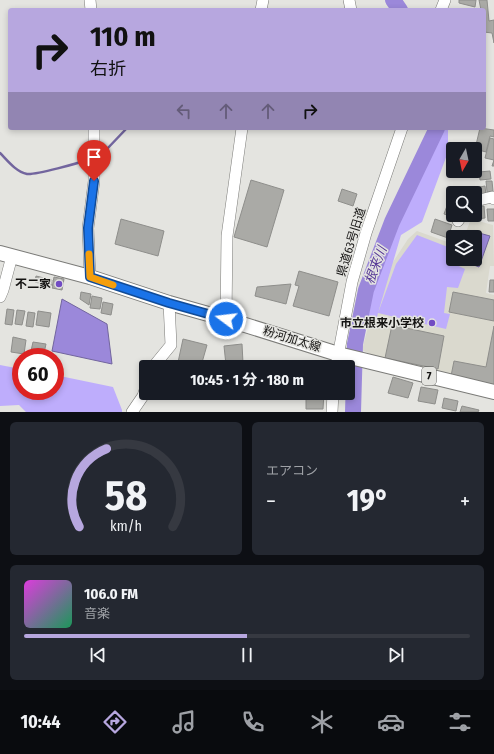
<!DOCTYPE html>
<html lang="ja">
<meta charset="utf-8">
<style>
:root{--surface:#171b24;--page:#242831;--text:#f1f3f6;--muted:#9ea1a6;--line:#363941;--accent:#b7a7df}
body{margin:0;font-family:"Fira Sans Condensed","Noto Sans JP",sans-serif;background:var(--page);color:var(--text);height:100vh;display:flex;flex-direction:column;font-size:15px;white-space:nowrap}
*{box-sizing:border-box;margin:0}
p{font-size:13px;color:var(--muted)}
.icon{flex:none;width:22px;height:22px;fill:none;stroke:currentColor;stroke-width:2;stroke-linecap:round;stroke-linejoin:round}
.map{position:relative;height:412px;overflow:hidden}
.side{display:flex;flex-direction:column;gap:10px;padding:10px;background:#0d0f14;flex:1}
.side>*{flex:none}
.guide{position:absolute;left:8px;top:8px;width:478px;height:122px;border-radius:4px;box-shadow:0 2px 6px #0003;background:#b7a7df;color:#111;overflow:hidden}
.needle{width:26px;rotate:189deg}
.fabs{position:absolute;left:446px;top:142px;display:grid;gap:8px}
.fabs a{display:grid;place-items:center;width:36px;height:36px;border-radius:4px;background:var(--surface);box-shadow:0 2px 6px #0003;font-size:20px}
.speed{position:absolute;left:12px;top:348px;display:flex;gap:8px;font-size:20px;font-weight:700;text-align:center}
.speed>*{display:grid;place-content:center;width:52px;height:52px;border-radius:50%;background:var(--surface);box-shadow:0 2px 6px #0003;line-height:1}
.speed .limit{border:6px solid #d22;background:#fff;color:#111}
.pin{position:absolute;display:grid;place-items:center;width:34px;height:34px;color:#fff;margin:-41px -17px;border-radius:50% 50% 50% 0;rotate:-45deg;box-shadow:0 0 4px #0007}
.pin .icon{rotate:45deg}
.me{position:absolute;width:44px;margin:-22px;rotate:285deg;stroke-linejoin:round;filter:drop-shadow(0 0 3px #0008)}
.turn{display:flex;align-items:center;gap:14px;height:84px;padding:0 16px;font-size:18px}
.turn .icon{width:52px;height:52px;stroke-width:2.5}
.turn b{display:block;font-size:28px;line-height:34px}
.lanes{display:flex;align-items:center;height:38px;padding:0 16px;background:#0003;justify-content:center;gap:20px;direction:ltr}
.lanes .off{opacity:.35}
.big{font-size:30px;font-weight:700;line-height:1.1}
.side .widget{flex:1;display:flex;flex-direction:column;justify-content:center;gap:6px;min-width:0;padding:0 14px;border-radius:6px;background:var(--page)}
.side .dial{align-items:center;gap:0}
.dial svg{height:104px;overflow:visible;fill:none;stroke:var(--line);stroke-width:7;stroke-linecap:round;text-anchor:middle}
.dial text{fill:var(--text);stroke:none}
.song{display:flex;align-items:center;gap:12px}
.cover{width:48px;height:48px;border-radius:6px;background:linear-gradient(135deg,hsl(300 70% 55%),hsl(150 70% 35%))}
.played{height:4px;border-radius:2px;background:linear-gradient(90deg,var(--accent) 50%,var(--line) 50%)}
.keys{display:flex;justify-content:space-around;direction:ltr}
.heat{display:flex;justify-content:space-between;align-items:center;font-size:22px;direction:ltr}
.side .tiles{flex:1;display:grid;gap:10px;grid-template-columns:1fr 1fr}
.widget:last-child{grid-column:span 2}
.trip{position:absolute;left:139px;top:360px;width:216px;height:40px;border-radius:4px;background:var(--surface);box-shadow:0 2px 6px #0003;font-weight:700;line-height:40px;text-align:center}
.menu{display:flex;height:64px;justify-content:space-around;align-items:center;background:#090b0e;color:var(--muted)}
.menu .icon{width:28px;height:28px}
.menu .current{color:var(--accent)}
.menu b{font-size:18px;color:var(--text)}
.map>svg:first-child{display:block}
.built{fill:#dad9ce}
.green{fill:#beadfc}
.water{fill:#9b88da;stroke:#72659e}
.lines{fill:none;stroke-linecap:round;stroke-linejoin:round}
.stream{stroke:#72659e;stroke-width:2.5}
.river{stroke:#9b88da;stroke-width:16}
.building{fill:#aaaaa6;stroke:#8e8e8b}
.minor-casing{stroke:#7b7b78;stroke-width:12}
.major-casing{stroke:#7b7b78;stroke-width:16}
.minor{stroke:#fff;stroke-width:11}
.major{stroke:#fff;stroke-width:14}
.route-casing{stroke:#114b97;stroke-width:10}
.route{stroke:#1a73e8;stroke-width:7}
.slow{stroke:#f59e0b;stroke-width:7}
.poi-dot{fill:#714bc3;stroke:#e4e4e0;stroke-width:1.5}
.labels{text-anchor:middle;stroke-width:3;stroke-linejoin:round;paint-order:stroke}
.shield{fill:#e4e4e0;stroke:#525250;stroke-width:1}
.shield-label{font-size:11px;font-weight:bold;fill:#141312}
.street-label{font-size:12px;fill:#141312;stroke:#e4e4e0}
.poi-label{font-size:12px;font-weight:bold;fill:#141312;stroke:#e4e4e0;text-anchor:end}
.water-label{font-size:13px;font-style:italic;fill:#553796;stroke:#e4e4e0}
</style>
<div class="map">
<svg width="494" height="412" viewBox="0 0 494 412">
<rect width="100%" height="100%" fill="#e4e4e0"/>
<path class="built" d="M471,219L493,225L494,266H490L486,293L494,295V387L381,359L362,350L380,282L408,239L417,231L453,244V259H475V237H464Z"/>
<g class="green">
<path d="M426,128H448V152L422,222L401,235L378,313L396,264L417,235L453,249V254L450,262L465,269L458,288L447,287L444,313L450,314L446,329L378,313L376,321L363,318L371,284L398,220L423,173L435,145L428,129Z"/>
<path d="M0,365L21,369V391H55V375L113,387L122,410V412H26L19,405L0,406Z"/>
</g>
<g class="water">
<path d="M472,231L490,236L479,267L461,260L475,259V237H470Z"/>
<path d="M62,299L107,324L112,364L52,351Z"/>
</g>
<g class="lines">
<g class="stream">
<path d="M0,153C7,160 16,172 27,174C36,175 79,163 90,159"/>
<path d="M98,155L106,150L127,128"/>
</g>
<g class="river">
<path d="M393,0L400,10"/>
<path d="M353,412L355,344L366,290L392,222L437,128"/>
</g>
</g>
<g class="building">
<path d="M459,0H476L475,7L459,3Z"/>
<path d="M479,0H487L489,21L494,20V43L492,33L484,32V10H481Z"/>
<path d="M480,128L494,130V137L490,136L486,152L475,149Z"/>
<path d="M490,138L494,139V166H492L494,160L485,158Z"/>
<path d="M490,171L491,179L480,180L479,172Z"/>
<path d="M251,180L284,190L267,247L234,237Z"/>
<path d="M486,181H492L493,191L487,192Z"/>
<path d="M485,186L486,195L475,196L474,188Z"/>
<path d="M342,189L357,194L353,206L338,201Z"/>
<path d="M451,195L453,196V215H456L455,218L444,214Z"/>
<path d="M484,206L485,218L477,219L476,207Z"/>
<path d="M487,209H494V221H488Z"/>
<path d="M121,219L164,231L158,256L115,244Z"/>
<path d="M435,219L452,225L448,238L431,232Z"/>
<path d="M299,271L338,282L329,316L293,306L299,286L295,285Z"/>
<path d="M36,276L52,280L51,286L35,282Z"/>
<path d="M54,277L64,279L62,290L52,288Z"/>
<path d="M490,280H494V292H489Z"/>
<path d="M291,284L286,304L255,296L257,287Z"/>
<path d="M81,292L91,294L89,305L80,299Z"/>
<path d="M453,292L494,300V321L449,312Z"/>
<path d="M92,296L102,298L100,309L90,308Z"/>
<path d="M103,302L113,304L111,315L101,313Z"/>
<path d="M7,309L14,310L12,325L5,324Z"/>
<path d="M17,310L25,311L22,325L15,324Z"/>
<path d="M38,311L51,313L49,327L36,325Z"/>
<path d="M28,312L35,313L33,327L26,326Z"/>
<path d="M392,325L444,336L438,369L385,358Z"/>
<path d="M494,326V385L451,376L454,361L486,367Z"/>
<path d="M13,337L26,340L24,354L11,352Z"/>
<path d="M183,339L207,345L201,366L205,367H177Z"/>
<path d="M33,342L46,344L44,353L31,351Z"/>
<path d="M242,344L243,363L226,365L224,346Z"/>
<path d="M393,377L413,383L408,398L388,393Z"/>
<path d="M421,387L438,390L435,404L418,401Z"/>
<path d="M306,393H324L323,409H306Z"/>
<path d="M444,398L458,401L456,411L442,408Z"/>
<path d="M462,406L479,410L478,412H460Z"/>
</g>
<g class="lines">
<defs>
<g id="minor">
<path d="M90,0L91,10"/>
<path d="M349,0L351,10"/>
<path d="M261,10L263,0"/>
<path d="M441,10L445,0"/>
<path d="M475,201L492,197L494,199"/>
<path d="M458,221L462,215"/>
<path d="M90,277L88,228L94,181V128"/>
<path d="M0,297L3,290L12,256"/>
<path d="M226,319L227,236L242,128"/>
<path d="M153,367L171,345L169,303"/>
<path d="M336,367L352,282L366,233L402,128"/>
<path d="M132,412L143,396L146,387"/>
<path d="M332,412L333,393"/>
</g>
<path id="major" d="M0,253L90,277L169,303L226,319L338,354L494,392"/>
</defs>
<use href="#minor" class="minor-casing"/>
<use href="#major" class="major-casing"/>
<use href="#minor" class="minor"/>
<use href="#major" class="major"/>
</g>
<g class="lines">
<defs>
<path id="route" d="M94,181L88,228L90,277L169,303L226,319"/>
</defs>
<use href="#route" class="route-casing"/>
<use href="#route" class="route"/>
<path class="slow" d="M89,254L90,277L113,285"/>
</g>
<g class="poi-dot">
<circle cx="59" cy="284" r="4"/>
<circle cx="432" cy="323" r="4"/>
</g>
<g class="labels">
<rect class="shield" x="422" y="367" width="14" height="18" rx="3"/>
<g class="shield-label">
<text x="429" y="380">7</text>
</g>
<g class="street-label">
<text transform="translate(351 242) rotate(-73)" y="4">県道63号旧道</text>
<text transform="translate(292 339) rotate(17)" y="4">粉河加太線</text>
</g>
<g class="poi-label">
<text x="51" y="288">不二家</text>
<text x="424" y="327">市立根来小学校</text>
</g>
<g class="water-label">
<text transform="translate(375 265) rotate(-69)" y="5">根来川</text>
</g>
</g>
</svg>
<div class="fabs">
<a><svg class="needle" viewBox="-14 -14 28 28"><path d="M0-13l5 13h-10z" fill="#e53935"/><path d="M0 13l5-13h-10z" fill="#9ea1a6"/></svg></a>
<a><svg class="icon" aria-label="search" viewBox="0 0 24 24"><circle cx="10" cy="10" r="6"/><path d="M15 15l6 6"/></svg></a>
<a><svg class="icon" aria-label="layers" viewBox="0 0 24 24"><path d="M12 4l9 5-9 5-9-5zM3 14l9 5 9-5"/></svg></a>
</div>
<div class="speed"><div class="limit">60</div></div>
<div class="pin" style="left:94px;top:181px;background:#d93025"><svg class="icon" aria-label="arrive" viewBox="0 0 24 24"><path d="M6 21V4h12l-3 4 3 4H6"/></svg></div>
<svg class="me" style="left:226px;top:319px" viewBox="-20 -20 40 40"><circle r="17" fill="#1a73e8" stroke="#fff" stroke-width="3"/><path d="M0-11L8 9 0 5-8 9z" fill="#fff"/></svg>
<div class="trip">10:45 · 1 分 · 180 m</div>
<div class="guide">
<div class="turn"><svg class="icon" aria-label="right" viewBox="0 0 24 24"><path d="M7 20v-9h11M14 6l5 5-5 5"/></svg><div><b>110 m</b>右折</div></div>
<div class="lanes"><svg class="icon off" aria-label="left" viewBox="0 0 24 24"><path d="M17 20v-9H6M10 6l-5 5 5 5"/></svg><svg class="icon off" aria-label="ahead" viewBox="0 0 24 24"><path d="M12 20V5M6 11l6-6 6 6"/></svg><svg class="icon off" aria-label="ahead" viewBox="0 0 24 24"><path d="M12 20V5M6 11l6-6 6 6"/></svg><svg class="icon" aria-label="right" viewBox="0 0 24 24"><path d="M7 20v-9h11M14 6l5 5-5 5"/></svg></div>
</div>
</div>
<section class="side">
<div class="tiles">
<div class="widget dial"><svg viewBox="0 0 100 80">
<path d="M14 69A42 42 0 1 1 86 69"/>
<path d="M14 69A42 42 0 0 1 35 9" stroke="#b7a7df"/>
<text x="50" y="56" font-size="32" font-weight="700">58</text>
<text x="50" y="72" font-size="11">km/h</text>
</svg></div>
<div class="widget"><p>エアコン</p>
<div class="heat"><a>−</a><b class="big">19°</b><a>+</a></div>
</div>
<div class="widget">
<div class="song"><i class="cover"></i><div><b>106.0 FM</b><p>音楽</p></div></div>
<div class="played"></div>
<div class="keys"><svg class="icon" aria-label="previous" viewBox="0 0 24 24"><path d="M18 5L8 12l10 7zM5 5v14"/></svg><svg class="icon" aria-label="pause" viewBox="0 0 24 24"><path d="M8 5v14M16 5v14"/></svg><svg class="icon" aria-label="next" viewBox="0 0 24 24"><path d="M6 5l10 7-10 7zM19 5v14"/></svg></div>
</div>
</div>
</section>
<nav class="menu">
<b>10:44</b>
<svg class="icon current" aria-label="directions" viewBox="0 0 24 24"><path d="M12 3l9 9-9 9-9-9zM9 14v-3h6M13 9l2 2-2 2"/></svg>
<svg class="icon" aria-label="music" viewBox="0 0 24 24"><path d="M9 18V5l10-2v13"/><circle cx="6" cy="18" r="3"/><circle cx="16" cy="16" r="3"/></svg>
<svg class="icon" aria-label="phone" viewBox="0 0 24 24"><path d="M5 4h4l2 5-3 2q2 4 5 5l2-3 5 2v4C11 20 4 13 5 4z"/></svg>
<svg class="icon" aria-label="climate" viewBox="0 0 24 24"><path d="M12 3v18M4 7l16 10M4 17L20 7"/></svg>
<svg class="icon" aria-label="car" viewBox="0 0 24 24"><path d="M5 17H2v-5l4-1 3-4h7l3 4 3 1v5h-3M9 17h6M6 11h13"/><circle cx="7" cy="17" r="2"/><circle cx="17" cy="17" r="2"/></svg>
<svg class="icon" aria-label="filters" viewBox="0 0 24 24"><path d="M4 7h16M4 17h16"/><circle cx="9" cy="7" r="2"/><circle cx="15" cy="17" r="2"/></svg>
</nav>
